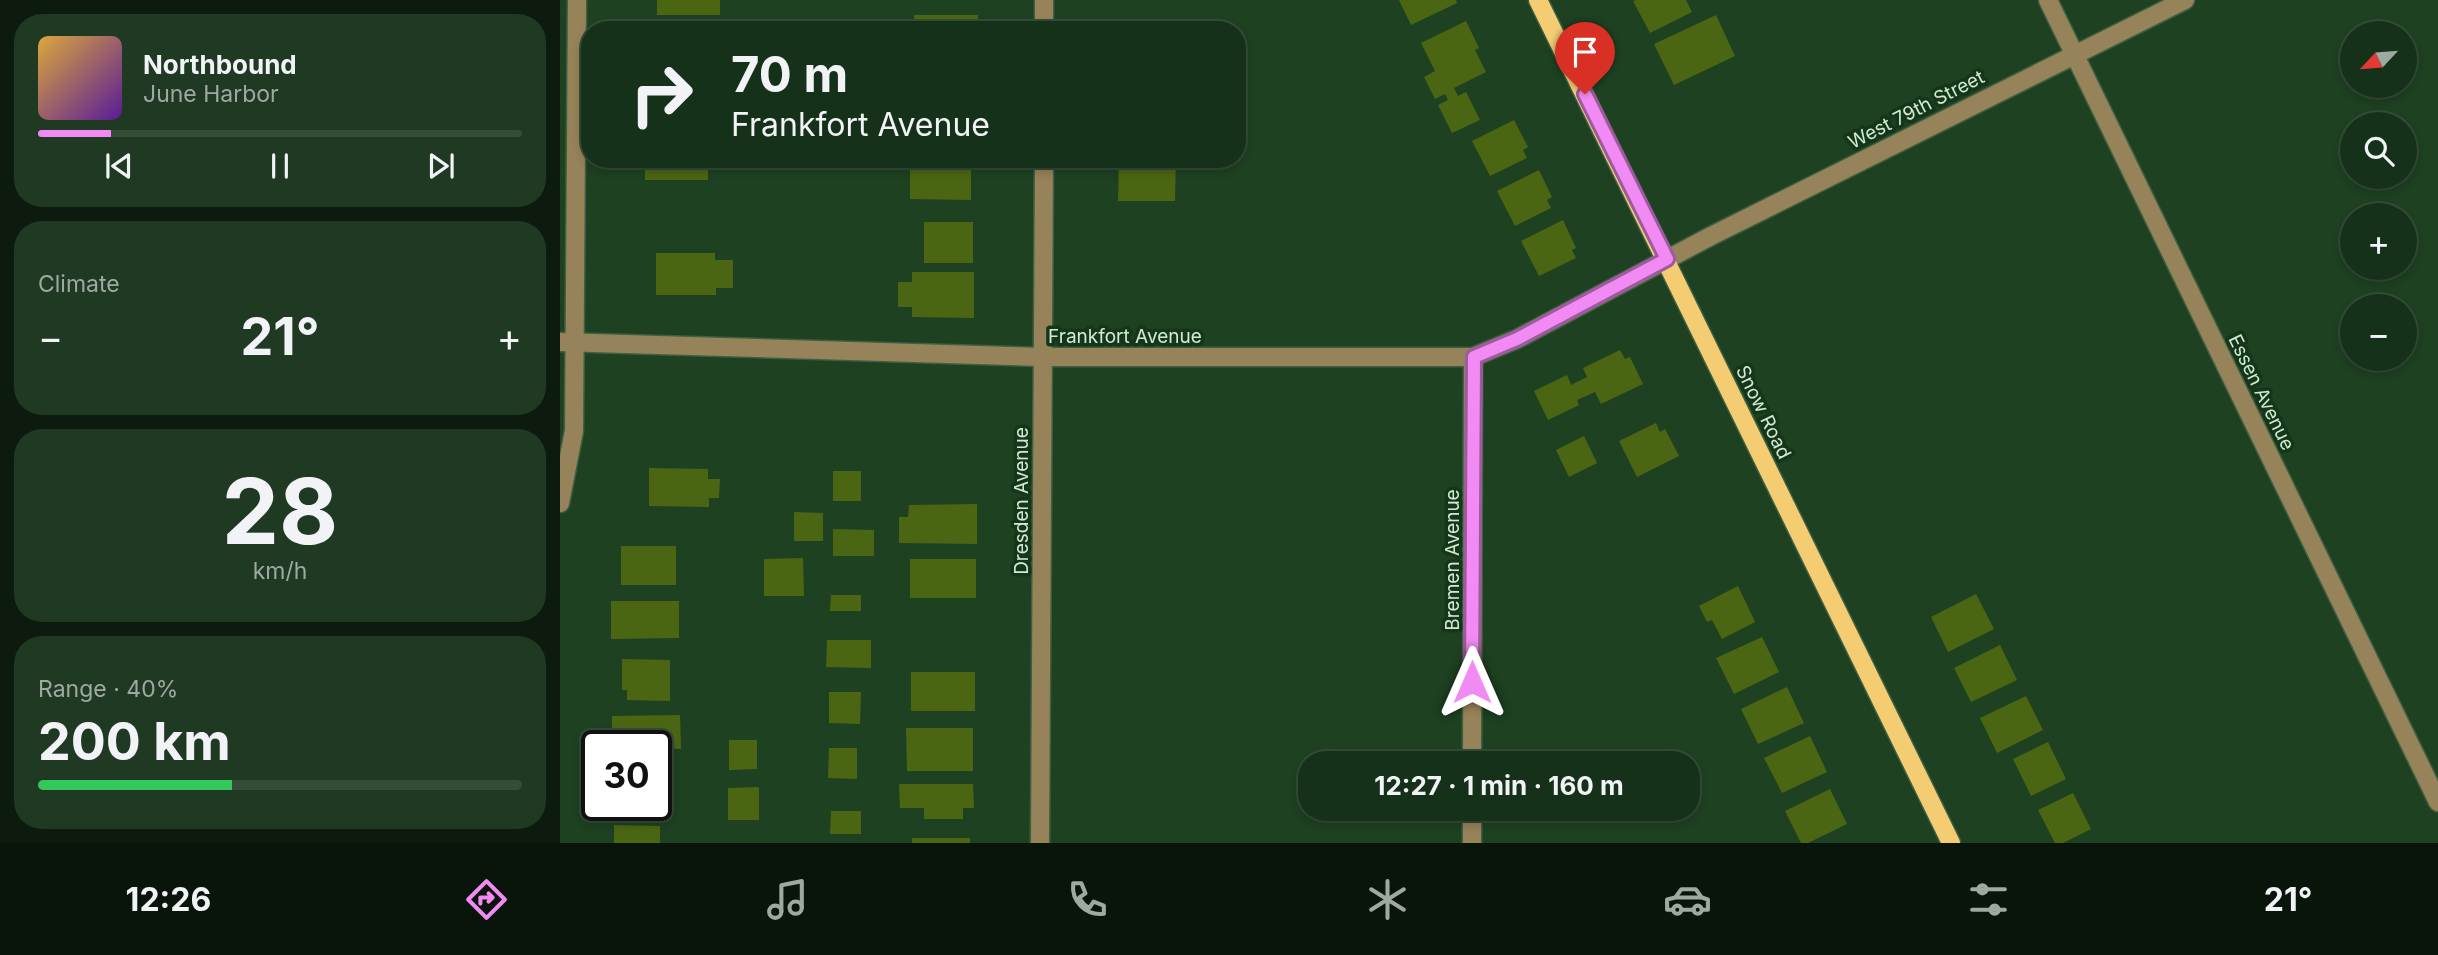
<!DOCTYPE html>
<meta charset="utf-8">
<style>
:root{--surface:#16311a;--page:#1f3923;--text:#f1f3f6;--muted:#9ea9a2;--line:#354c39;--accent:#f28af3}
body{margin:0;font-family:Inter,sans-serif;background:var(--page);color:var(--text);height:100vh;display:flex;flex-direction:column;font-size:26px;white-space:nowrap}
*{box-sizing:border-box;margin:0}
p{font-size:23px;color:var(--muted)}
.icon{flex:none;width:38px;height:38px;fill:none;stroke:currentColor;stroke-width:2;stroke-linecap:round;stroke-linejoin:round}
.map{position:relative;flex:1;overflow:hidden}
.drawer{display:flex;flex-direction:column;gap:14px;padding:14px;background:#0c1b0e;width:560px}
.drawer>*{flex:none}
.top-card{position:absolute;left:21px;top:21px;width:665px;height:147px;border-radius:28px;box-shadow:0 4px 10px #0003,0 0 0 2px var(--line);background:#16311a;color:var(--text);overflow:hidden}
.needle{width:46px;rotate:244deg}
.fabs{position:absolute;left:1780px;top:21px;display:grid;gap:14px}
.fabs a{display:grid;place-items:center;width:77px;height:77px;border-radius:50%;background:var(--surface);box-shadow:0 4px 10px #0003,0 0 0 2px var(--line);font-size:35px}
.speed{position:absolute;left:21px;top:730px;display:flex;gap:14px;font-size:35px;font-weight:700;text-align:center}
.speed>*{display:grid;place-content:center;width:91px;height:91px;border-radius:50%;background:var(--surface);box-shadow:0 4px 10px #0003,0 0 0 2px var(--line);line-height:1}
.speed .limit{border:4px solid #111;border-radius:10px;background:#fff;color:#111}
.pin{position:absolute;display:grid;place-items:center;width:60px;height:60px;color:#fff;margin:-72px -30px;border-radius:50% 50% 50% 0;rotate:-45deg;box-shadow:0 0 7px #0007}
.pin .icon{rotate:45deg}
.me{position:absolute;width:77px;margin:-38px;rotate:0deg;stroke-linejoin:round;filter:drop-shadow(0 0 5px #0008)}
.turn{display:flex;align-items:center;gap:24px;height:147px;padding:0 35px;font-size:32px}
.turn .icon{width:91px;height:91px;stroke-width:2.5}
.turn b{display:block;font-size:49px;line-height:60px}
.big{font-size:52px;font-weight:700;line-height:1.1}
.drawer .card{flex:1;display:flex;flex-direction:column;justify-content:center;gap:10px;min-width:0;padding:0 24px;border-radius:28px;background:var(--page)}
.drawer .dial{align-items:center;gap:0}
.dial b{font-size:91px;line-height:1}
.song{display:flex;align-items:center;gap:21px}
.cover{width:84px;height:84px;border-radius:10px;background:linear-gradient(135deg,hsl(40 70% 55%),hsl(270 70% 35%))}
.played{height:7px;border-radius:4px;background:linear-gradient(90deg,var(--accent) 15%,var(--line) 15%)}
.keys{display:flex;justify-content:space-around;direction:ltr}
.heat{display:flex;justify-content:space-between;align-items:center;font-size:38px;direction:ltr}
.charge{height:10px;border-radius:5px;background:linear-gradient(90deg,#34c759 40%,var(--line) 0)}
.trip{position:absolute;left:738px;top:751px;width:402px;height:70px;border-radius:28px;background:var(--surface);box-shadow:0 4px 10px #0003,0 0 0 2px var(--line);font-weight:700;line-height:70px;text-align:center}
.menu{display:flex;height:112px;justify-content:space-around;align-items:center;background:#09140a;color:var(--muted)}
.menu .icon{width:49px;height:49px}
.menu .selected{color:var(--accent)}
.menu b{font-size:32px;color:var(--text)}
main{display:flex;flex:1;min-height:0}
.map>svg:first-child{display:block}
.building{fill:#4b6613}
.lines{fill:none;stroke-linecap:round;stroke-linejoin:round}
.minor-casing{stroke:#3f5f42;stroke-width:21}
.major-casing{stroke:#3f5f42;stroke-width:21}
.minor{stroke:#968359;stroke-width:18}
.major{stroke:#f4cd73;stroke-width:18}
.route-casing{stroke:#9d5a9e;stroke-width:18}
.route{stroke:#f28af3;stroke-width:12}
.labels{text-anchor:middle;stroke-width:7;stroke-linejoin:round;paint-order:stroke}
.street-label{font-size:19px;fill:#d4e9d5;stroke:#133718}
</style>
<main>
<section class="drawer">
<div class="card">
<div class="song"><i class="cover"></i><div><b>Northbound</b><p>June Harbor</p></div></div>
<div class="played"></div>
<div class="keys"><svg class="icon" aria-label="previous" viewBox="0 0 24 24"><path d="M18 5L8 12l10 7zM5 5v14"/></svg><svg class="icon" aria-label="pause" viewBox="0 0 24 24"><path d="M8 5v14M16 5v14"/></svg><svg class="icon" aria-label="next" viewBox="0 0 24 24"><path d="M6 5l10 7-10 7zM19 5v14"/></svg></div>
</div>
<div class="card"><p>Climate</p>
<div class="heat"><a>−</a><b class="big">21°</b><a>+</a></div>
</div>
<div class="card dial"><b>28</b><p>km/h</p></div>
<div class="card"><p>Range · 40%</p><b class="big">200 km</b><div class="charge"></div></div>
</section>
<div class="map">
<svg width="1878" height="843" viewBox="0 0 1878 843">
<rect width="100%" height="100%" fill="#1e4122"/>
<g class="building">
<rect x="97" y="0" width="63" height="15"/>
<path d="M839,0H896L897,3L851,25Z"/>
<path d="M1076,0H1126L1132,12L1090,33L1073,1Z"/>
<rect x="354" y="15" width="64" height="15"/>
<path d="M1156,15L1175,56L1114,85L1094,44Z"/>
<path d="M906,21L919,48L915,50L926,72L894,88L898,96L906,92L920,120L892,133L878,105L888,100L885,94L875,99L864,77L875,71L861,43Z"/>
<path d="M954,120L968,147L963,150L967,158L930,176L912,141Z"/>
<rect x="85" y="159" width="63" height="21"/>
<path d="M350,159H411V200L350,199Z"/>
<path d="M559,159H616L615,201H558Z"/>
<path d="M979,170L992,197L987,200L991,208L955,226L937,191Z"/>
<path d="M1003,220L1016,248L1012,250L1016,258L979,276L961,241Z"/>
<rect x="364" y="222" width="49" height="41"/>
<path d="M96,253H155V260H173V288H156V295H96Z"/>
<path d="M352,272H414V318L352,317V307H338V282H352Z"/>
<path d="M1060,350L1065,359L1070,357L1083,384L1041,404L1035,392L1017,400L1019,405L988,420L974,391L1007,375L1011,385L1027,377L1023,368Z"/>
<path d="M1096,423L1100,432L1105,429L1119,456L1077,477L1059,441Z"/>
<path d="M1024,436L1037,463L1009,477L996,450Z"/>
<path d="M89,468L148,469V479H160L159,498H149V507L89,506Z"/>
<rect x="273" y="471" width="28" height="30"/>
<path d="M417,504V544L339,543V517H348L349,505Z"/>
<path d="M234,512L263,513V541H234Z"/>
<path d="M273,529L314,530V556H273Z"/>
<rect x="61" y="546" width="55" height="39"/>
<path d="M243,558L244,596H204V559Z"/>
<rect x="350" y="559" width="66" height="39"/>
<path d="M1178,586L1195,622L1162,639L1152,620L1147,622L1139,606Z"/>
<path d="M1416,594L1434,629L1388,652L1371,617Z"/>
<path d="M271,595H301V611H270Z"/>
<path d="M51,601H119V638L51,639Z"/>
<path d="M1202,637L1219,672L1174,694L1156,658Z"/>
<path d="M267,640H311V668L266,667Z"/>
<path d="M1440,645L1457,680L1411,702L1394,668Z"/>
<path d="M62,659L110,660V701L67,700V690H62Z"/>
<rect x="351" y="672" width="64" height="39"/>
<path d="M1227,687L1244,723L1198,744L1181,709Z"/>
<path d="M269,692H301L300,724L269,723Z"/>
<path d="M1466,696L1483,730L1437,753L1420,718Z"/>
<path d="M120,715L121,749L52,746V716Z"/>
<path d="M346,728H413V771H347Z"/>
<path d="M1250,736L1267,772L1222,793L1204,758Z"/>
<path d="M169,740H197V769L169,770Z"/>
<path d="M1488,742L1506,779L1471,796L1453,759Z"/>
<path d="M269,748H297V779L268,778Z"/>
<path d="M339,784H413L414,808H403V819H364V808H340Z"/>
<path d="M199,787V820H168V788Z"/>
<path d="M1270,789L1287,824L1248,843H1241L1225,811Z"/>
<path d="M1513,793L1531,829L1503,843H1495L1478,810Z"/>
<path d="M271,811H301V834H270Z"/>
<path d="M54,825L100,826V843H54Z"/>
<rect x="352" y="838" width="58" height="5"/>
</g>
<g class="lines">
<defs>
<g id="minor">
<path d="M1488,0L1878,802"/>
<path d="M484,30V0"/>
<path d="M0,342L483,357H913L957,339L1151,236L1625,0"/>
<path d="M0,503L14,431L17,0"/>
<path d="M912,763L913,357"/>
<path d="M480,843L484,159"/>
<path d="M912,843V808"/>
</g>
<path id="major" d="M978,0L1391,843"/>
</defs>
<use href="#minor" class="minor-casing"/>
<use href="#major" class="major-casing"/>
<use href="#minor" class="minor"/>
<use href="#major" class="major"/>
</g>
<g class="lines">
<defs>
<path id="route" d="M912,682L914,357L957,339L1107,259L1025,94"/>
</defs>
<use href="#route" class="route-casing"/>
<use href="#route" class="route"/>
</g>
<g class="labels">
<g class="street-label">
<text transform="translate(1356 109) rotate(-27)" y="7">West 79th Street</text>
<text x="565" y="343">Frankfort Avenue</text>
<text transform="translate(1702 392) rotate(64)" y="7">Essen Avenue</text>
<text transform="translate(1204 412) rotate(64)" y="7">Snow Road</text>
<text transform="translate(461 501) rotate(-90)" y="7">Dresden Avenue</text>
<text transform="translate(892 560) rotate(-90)" y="7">Bremen Avenue</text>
</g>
</g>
</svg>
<div class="fabs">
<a><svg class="needle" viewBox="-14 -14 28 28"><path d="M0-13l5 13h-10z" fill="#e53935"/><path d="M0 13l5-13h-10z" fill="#9ea9a2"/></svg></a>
<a><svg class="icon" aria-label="search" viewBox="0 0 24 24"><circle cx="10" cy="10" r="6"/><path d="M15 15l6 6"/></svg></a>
<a>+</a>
<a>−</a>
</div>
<div class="speed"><div class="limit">30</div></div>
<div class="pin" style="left:1025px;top:94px;background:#d93025"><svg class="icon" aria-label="arrive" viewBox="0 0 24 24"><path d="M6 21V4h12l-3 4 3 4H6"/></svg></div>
<svg class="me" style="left:912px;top:682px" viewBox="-20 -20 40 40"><path d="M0-17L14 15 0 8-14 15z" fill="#f28af3" stroke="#fff" stroke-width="4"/></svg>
<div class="trip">12:27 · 1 min · 160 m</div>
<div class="top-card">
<div class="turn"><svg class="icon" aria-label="right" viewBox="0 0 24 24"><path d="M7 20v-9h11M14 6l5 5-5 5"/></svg><div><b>70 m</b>Frankfort Avenue</div></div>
</div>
</div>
</main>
<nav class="menu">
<b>12:26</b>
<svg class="icon selected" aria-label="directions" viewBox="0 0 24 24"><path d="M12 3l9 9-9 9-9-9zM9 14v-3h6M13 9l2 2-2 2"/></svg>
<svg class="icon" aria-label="music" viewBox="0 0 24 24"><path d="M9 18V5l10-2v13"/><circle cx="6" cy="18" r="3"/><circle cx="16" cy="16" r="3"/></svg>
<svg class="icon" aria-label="phone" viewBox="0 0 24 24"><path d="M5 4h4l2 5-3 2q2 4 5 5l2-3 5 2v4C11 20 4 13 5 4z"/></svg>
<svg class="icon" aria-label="climate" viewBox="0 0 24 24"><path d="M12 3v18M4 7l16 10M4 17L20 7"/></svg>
<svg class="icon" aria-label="car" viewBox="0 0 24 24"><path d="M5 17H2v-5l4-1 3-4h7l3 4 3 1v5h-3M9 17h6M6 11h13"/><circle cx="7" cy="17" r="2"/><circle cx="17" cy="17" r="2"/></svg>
<svg class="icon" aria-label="filters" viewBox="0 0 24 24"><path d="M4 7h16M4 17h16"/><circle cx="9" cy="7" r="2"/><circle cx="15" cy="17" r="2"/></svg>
<b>21°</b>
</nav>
